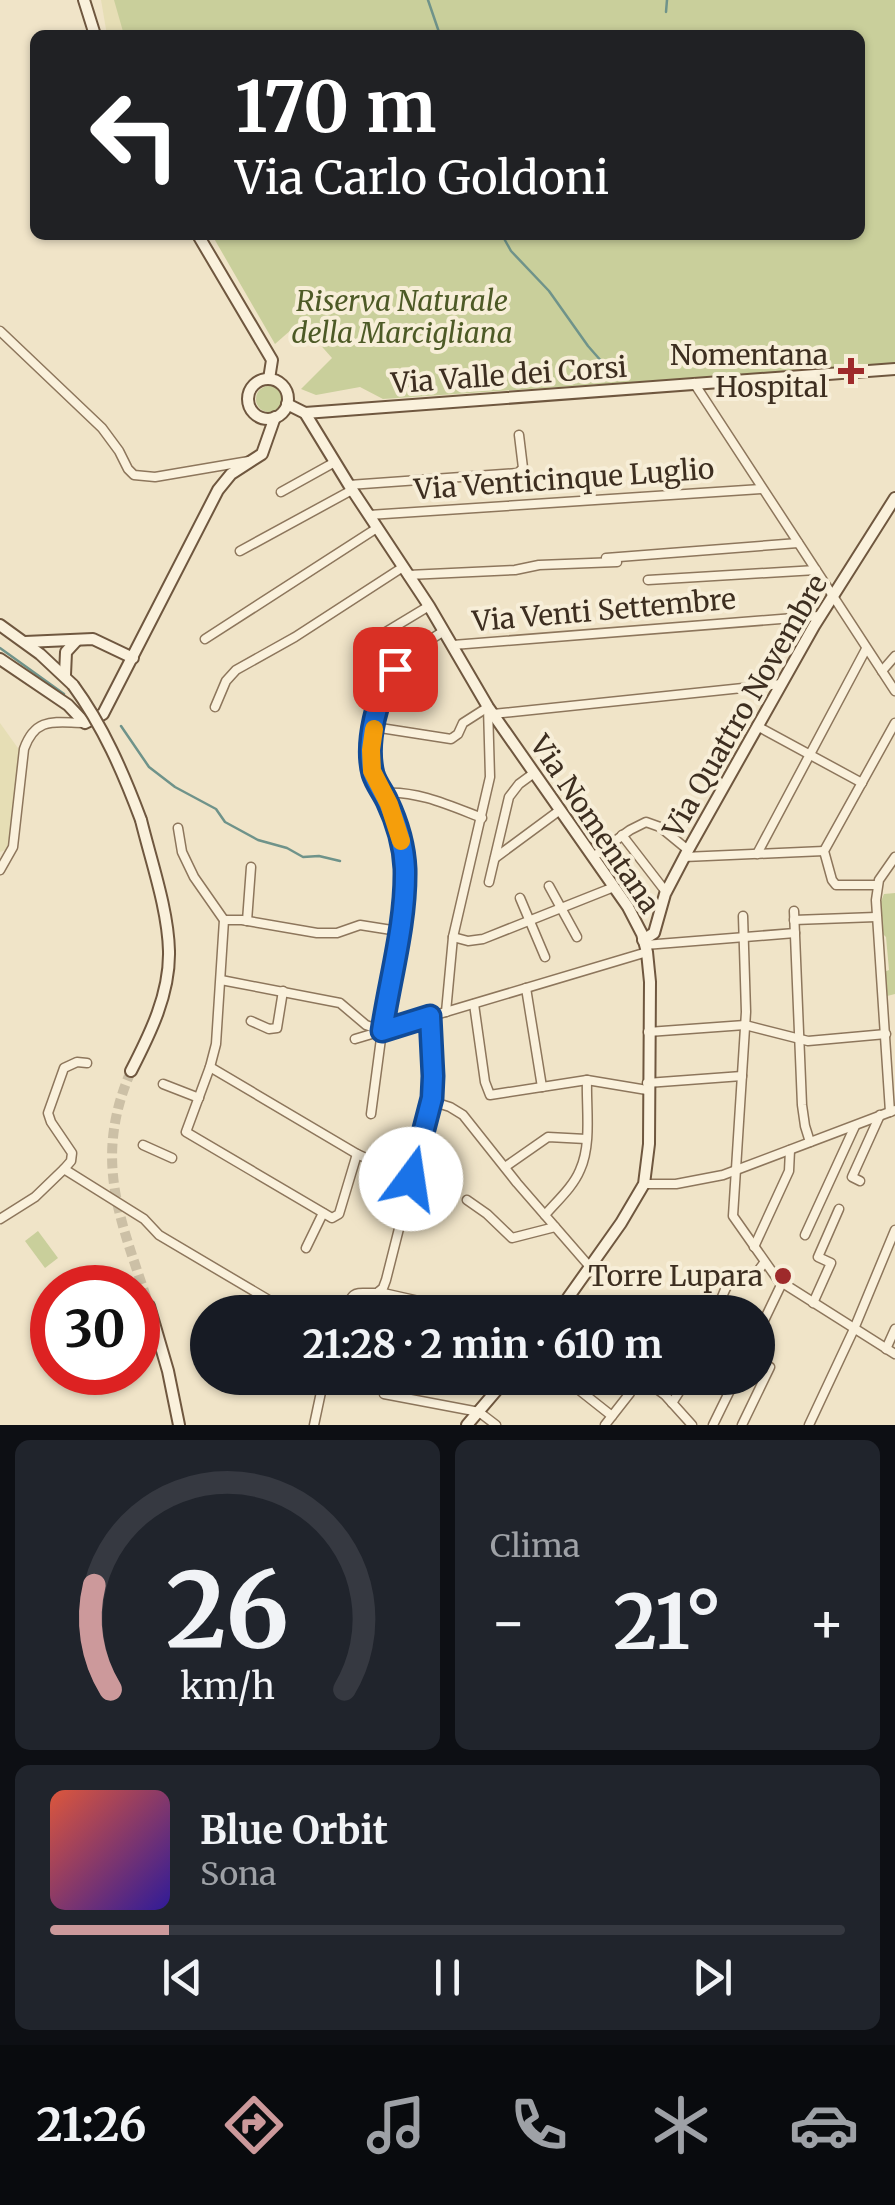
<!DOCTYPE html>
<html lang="it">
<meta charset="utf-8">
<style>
:root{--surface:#171b24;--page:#20242c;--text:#f1f3f6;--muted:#9ea1a6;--line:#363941;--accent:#cc999b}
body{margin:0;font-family:Merriweather,serif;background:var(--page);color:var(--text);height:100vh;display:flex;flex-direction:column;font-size:38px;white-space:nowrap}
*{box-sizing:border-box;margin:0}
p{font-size:32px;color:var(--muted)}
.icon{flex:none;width:55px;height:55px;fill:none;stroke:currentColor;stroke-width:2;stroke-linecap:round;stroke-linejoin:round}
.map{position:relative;height:1425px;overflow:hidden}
.side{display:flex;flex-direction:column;gap:15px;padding:15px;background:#0d0f14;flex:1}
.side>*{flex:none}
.top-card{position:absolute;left:30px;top:30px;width:835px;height:210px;border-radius:15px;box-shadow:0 2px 8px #0004;background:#202124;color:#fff;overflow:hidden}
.speed{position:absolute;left:30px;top:1265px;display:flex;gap:20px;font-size:50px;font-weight:700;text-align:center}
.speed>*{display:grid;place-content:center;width:130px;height:130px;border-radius:50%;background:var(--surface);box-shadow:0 2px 8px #0004;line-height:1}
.speed .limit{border:15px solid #d22;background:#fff;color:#111}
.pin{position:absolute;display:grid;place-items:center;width:85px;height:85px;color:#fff;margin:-42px;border-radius:20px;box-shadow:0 5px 15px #0006}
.me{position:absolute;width:110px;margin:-55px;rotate:14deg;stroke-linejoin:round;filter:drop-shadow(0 0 8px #0008)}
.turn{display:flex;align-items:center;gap:35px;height:210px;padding:0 40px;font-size:45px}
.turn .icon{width:130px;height:130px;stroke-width:2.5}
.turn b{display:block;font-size:70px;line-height:85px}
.big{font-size:75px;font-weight:700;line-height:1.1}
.side .widget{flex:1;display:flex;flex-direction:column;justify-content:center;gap:15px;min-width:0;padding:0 35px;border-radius:15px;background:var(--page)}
.side .dial{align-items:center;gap:0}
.dial svg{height:260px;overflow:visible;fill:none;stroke:var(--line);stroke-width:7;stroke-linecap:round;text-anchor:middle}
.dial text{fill:var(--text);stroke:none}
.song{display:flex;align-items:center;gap:30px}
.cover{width:120px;height:120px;border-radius:15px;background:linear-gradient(135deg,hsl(10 70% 55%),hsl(250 70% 35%))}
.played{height:10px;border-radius:5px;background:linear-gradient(90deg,var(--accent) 15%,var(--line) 15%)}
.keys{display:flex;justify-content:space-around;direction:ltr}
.heat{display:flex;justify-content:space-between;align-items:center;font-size:55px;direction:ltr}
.side .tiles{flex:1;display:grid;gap:15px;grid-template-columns:1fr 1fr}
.widget:last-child{grid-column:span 2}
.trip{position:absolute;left:190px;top:1295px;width:585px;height:100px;border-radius:50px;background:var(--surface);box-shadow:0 2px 8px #0004;font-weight:700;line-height:100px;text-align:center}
.menu{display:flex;height:160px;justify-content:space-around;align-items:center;background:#090b0e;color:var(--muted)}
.menu .icon{width:70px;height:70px}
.menu .selected{color:var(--accent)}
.menu b{font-size:45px;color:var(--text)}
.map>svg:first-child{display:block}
.farmland{fill:#e6deb5}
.green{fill:#c9cf9b}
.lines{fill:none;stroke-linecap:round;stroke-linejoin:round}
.stream{stroke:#6f938a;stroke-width:2.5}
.secondary-tunnel{stroke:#ccc0a6;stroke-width:10;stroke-dasharray:10 5;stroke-linecap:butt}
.street-casing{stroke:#8d765c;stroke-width:11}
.secondary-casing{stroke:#6f573f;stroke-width:14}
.street{stroke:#faf1dc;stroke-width:8}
.secondary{stroke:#faf1dc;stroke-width:10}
.secondary-bridge-casing{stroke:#6f573f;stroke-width:14;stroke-linecap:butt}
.secondary-bridge{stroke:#faf1dc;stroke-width:10}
.route-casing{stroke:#114b97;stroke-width:25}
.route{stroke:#1a73e8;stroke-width:18}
.slow{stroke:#f59e0b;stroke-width:18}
.poi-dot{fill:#9e2a2b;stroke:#f7eed8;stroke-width:4}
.labels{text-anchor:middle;stroke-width:8;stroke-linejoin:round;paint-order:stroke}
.park-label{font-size:28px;font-style:italic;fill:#4d5a26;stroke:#f7eed8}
.poi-label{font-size:28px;fill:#3d2e20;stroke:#f7eed8;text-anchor:end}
.street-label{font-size:28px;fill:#3d2e20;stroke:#f7eed8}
</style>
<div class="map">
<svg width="895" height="1425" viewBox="0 0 895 1425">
<rect width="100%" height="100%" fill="#f0e4c8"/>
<g class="farmland">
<path d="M101,0H153L171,35H107Z"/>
<path d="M0,723L20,751L9,849L0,852Z"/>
</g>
<g class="green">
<path d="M114,0H895V364L383,399L360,387L316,395L301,389L332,358L300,322L275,344L212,235H860V35H124Z"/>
<circle cx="269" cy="399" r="13"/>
<path d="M895,893V994L887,996L884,972L889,970L886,937L881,932L880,904L884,894Z"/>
<path d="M38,1231L58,1258L45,1268L25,1241Z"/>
</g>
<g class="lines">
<g class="stream">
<path d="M428,0L440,35"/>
<path d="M666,12L667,0"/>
<path d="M502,235L511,251L549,291L588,346L617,379"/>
<path d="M0,648L64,694"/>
<path d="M121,726L149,767L175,787L216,809L225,822L258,840L287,848L303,857L319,856L340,861"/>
</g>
<path class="secondary-tunnel" d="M131,1071C92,1161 121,1220 149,1306"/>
<defs>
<g id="street">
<path d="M0,331L102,428L119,451L128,469L134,475L155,477L249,461"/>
<path d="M694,383L895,691"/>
<path d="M349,485L518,473L523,468L519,435"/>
<path d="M281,492L335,462"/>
<path d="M369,515L761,489"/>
<path d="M240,551L352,490"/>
<path d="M606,558L798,543"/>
<path d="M408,575L515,570L539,565L617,562"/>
<path d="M648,580L816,570"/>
<path d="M205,639L377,528"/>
<path d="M366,644L429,606"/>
<path d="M453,645L819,616"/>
<path d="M882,671L895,656"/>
<path d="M215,707L226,681L236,670L295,637L403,567"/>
<path d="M493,714L781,684"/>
<path d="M757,726L862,783"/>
<path d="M374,727L451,739L458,734L463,723L488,707"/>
<path d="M383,793C417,790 451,806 482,818"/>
<path d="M178,828L182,852L194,877L224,920L216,1044L210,1067L186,1132L332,1218L339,1214L357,1154L411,1179"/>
<path d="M622,835L666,892"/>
<path d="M757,854L866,649"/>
<path d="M593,857L630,830L646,822L660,827L688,850"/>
<path d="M684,857L824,851"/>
<path d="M495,858L560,810"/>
<path d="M0,870L13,847L24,749C36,715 57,723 85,723"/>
<path d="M489,882L509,797L519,784L534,773"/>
<path d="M877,885H836L832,880L824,851L895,723"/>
<path d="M549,886L577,937"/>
<path d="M520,898L545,957"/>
<path d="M794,911L802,1105L805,1126L810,1142"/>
<path d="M743,916L746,1012L733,1216L778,1280L895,1354"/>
<path d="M224,920H242L317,933H337L360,925L398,931"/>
<path d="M794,920L876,917"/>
<path d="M247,921L251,867"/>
<path d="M453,937L468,941L483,939L614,887"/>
<path d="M645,945L795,933"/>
<path d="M221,980L340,1003L366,1025L380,1030"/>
<path d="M526,988L542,1087"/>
<path d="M474,1004L485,1082L490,1095L587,1080L647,1090"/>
<path d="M446,1012L453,937L490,777L488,707"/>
<path d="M251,1021L269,1029L277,1028L283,991"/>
<path d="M648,1032L745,1025L808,1041L886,1034"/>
<path d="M355,1039L647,952"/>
<path d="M210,1067L357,1154"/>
<path d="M647,1083L742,1076"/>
<path d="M163,1084L199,1098"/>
<path d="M431,1101L450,1107L463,1115L517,1183L590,1267"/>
<path d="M890,1112L876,900L879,880L895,857"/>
<path d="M371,1114L382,1031L403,905L405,874L399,831L373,771L371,750L376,713L382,692L395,669L417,648L444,631"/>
<path d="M143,1145L172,1158"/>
<path d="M505,1167L548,1137L586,1139"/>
<path d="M64,1169L71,1161L72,1153L51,1122L48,1113L64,1068L77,1062L87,1063"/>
<path d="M860,1181L852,1177L880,1115"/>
<path d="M644,1184H676L723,1175L895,1110"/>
<path d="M467,1200L487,1214L512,1238L555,1227"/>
<path d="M545,1215C557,1201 573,1187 580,1170C592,1144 586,1107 587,1080"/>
<path d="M0,1219L35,1197L64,1169L144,1219L159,1235L289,1312"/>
<path d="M805,1235L855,1126"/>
<path d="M754,1247L789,1171L790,1150"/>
<path d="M306,1248L323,1213"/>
<path d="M379,1292L468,1312"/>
<path d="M813,1303L831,1263L818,1257L839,1209"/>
<path d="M343,1312C355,1288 354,1294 377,1293L383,1288L386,1280L432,1098L433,1076L430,1016"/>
<path d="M716,1312C727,1288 724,1275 755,1275L764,1263"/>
<path d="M758,1333L782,1283"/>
<path d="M886,1349L895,1329"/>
<path d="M564,1378L612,1416"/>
<path d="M642,1378L665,1395L692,1425"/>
<path d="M384,1394L479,1412L496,1425"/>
<path d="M672,1403L688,1378"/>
<path d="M314,1425L324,1378"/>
<path d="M605,1425L630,1393"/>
<path d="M713,1425L736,1378"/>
<path d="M742,1425L770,1367"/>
<path d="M809,1425L854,1329L895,1230"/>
</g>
<g id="secondary">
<path d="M84,0L95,35"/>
<path d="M198,235L272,360L269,379"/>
<circle cx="268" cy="399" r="20"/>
<path d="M287,404L305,413L349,485L429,606L488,707L628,907L642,934L647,952L650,982L649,1144L644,1184L621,1223L558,1312"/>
<path d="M305,413L895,369"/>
<path d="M0,625L40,654L73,685"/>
<path d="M25,642L93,639L133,658"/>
<path d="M0,659L68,705L85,723L103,714L218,490L231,474L262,454L275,417"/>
<path d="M65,675L66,652L77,640"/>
<path d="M643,940L654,933L665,894L688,850L814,626L895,498"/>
<path d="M131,1071C150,1034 170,994 169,951C168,909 151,861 141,820"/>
<path d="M149,1306L168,1371L179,1425"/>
<path d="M467,1425L507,1378"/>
</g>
</defs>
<use href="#street" class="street-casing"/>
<use href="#secondary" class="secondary-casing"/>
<use href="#street" class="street"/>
<use href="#secondary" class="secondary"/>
<defs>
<path id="secondary-bridge" d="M73,685C103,726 123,772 141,820"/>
</defs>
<use href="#secondary-bridge" class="secondary-bridge-casing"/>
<use href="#secondary-bridge" class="secondary-bridge"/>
</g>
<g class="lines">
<defs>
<path id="route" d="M395,669C377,694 365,743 373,774C376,784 383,792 387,801C397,822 404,845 405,869C406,923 390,978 382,1031L430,1016L433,1076L432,1098L411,1179"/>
</defs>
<use href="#route" class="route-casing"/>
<use href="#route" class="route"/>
<path class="slow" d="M374,729L371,750L372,771L389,804L401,841"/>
</g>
<g class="poi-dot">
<path d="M846 356h10v10h10v10h-10v10h-10v-10h-10v-10h10z"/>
<circle cx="783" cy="1276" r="10"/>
</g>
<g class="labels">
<g class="park-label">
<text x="402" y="311">Riserva Naturale<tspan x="402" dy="32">della Marcigliana</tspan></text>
</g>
<g class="poi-label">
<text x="828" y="365">Nomentana<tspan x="828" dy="32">Hospital</tspan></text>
<text x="763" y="1286">Torre Lupara</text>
</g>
<g class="street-label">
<text transform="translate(509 375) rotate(-4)" y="10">Via Valle dei Corsi</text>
<text transform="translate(564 479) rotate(-4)" y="10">Via Venticinque Luglio</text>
<text transform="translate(604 610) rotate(-5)" y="10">Via Venti Settembre</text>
<text transform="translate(745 706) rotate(-60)" y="10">Via Quattro Novembre</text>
<text transform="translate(595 824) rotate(56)" y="10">Via Nomentana</text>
</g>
</g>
</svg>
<div class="speed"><div class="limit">30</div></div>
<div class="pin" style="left:395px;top:669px;background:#d93025"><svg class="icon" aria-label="arrive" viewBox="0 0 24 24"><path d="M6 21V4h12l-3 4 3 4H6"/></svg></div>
<svg class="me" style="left:411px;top:1179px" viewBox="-20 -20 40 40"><circle r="19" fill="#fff"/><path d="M0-13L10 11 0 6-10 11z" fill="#1a73e8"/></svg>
<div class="trip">21:28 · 2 min · 610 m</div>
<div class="top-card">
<div class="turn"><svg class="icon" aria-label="left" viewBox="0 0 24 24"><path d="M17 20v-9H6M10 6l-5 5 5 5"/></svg><div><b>170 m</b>Via Carlo Goldoni</div></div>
</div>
</div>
<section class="side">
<div class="tiles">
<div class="widget dial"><svg viewBox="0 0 100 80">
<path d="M14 69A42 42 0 1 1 86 69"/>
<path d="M14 69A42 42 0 0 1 9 37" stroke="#cc999b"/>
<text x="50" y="56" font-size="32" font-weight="700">26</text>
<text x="50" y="72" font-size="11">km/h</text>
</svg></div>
<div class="widget"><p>Clima</p>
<div class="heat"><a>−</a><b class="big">21°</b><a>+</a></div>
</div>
<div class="widget">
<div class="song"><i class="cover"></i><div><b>Blue Orbit</b><p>Sona</p></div></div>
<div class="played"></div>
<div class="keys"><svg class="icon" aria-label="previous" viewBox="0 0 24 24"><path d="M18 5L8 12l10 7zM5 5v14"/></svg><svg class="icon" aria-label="pause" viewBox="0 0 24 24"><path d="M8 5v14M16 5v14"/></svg><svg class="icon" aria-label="next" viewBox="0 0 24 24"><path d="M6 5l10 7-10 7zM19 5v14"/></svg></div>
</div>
</div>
</section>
<nav class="menu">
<b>21:26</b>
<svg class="icon selected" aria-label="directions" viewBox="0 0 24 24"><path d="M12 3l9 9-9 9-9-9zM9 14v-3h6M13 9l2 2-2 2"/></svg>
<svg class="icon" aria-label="music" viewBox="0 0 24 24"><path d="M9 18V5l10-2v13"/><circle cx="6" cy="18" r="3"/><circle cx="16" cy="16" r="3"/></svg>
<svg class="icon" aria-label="phone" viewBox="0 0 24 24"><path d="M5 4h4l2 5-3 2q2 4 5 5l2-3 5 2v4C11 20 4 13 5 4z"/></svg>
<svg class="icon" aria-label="climate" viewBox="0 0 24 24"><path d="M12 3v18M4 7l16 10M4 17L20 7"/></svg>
<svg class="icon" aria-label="car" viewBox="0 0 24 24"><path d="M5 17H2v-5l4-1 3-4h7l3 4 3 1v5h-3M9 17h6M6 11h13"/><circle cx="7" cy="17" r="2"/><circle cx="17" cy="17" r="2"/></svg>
</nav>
